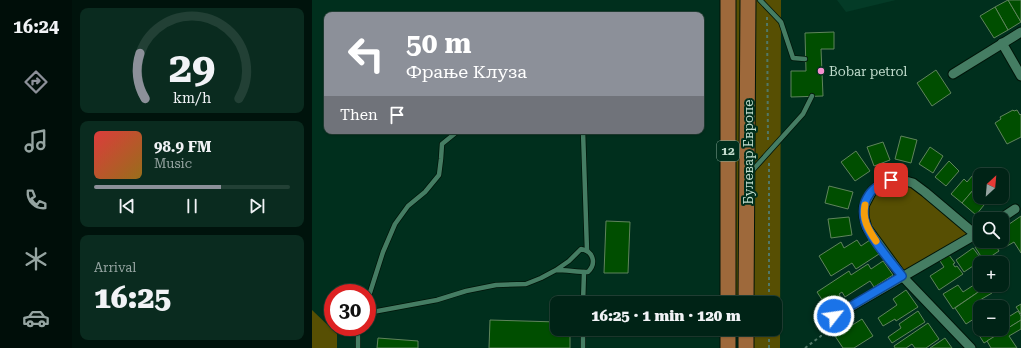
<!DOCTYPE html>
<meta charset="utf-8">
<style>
:root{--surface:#002316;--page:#0a2b1f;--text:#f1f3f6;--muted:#95a4a1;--line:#224035;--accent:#8c9099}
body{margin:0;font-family:"Roboto Serif",serif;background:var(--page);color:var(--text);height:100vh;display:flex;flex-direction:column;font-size:15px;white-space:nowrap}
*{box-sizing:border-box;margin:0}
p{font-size:13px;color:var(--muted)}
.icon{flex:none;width:22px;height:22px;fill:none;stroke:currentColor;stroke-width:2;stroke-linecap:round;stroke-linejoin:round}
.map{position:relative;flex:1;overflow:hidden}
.sheet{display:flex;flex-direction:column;gap:8px;padding:8px;background:#00130c;width:240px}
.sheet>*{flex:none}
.banner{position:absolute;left:12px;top:12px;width:380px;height:122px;border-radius:8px;box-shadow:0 1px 3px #0004,0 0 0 1px var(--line);background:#8c9099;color:#fff;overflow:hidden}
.needle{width:26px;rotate:26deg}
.fabs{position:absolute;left:661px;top:168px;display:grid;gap:8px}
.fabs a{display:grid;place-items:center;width:36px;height:36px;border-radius:8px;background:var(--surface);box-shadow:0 1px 3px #0004,0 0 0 1px var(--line);font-size:20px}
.speed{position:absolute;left:12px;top:284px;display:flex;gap:8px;font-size:20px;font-weight:700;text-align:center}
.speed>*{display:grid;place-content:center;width:52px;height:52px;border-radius:50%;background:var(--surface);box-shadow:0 1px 3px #0004,0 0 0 1px var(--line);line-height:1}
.speed .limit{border:6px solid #d22;background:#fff;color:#111}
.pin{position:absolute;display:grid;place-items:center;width:34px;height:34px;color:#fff;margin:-17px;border-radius:8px;box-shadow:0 2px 6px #0006}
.me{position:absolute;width:44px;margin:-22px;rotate:60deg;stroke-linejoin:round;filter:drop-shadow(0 0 3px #0008)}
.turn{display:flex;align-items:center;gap:14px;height:84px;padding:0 16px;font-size:18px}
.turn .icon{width:52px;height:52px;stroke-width:2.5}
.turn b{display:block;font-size:28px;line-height:34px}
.then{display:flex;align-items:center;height:38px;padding:0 16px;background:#0003;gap:8px;font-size:15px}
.big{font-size:30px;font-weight:800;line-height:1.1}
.sheet .tile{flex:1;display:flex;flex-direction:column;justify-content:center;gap:6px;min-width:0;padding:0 14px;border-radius:8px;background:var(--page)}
.sheet .dial{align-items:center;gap:0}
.dial svg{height:104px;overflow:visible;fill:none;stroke:var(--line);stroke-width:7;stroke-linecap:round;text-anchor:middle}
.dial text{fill:var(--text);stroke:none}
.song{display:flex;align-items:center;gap:12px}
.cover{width:48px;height:48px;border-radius:6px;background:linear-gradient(135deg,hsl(0 70% 55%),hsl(40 70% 35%))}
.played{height:4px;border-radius:2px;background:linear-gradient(90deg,var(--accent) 65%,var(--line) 65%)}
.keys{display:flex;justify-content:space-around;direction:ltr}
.trip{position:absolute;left:238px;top:296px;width:232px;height:40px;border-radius:8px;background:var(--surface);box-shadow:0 1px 3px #0004,0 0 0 1px var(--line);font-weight:800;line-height:40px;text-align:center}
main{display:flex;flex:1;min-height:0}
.dock{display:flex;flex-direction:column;width:72px;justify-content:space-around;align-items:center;background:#000e09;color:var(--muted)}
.dock .icon{width:28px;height:28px}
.dock .selected{color:var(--accent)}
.dock b{font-size:18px;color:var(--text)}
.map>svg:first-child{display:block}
.built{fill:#043b27}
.green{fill:#574f03}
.building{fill:#004e00;stroke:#5f845c}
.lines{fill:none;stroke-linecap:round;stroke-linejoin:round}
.service-casing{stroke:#001509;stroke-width:6}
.minor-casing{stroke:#001509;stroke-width:11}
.primary-casing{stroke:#001509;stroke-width:17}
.path{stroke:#517867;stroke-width:2;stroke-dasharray:3 3;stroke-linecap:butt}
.service{stroke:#457d63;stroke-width:4.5}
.minor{stroke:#457d63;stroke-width:9}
.primary{stroke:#9e693b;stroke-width:15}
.route-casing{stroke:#114b97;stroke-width:10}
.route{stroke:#1a73e8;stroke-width:7}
.slow{stroke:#f59e0b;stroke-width:7}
.poi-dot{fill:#f690d0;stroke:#002f1d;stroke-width:1.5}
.labels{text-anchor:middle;stroke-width:4;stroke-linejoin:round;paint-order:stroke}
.shield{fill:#002f1d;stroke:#86a898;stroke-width:1}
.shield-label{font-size:12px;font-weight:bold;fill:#c0dccd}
.poi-label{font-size:13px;fill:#c0dccd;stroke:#002f1d;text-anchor:start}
.street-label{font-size:13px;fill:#c0dccd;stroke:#002f1d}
</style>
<main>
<nav class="dock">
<b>16:24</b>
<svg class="icon selected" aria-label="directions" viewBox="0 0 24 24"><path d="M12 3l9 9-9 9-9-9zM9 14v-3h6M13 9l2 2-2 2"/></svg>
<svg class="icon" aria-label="music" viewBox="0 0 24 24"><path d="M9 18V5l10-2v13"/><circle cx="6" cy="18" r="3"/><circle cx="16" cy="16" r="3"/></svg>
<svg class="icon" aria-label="phone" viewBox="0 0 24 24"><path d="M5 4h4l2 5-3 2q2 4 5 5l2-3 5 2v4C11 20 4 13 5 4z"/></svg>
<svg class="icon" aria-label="climate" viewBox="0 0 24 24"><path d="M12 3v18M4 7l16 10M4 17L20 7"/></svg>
<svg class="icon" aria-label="car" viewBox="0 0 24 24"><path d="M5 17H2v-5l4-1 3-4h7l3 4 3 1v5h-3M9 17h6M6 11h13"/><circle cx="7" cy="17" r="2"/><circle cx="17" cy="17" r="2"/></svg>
</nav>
<section class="sheet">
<div class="tile dial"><svg viewBox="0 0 100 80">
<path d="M14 69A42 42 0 1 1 86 69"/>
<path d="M14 69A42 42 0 0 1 10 34" stroke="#8c9099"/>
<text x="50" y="56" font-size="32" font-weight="700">29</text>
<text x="50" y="72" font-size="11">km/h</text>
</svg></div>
<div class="tile">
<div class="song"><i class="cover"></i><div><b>98.9 FM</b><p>Music</p></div></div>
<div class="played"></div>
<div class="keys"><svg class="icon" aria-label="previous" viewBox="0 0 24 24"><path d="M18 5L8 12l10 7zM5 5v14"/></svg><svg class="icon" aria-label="pause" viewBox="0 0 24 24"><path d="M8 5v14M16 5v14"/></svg><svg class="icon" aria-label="next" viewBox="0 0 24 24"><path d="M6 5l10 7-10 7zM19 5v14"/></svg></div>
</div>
<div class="tile"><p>Arrival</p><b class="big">16:25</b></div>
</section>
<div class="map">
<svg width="709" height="348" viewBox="0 0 709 348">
<rect width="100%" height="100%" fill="#002f1d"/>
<path class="built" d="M525,0H584L534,12Z"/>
<g class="green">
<path d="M422,0H429V303H421Z"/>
<path d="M441,0H469L468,348H441V329H463V303H441Z"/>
<path d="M590,180L664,235L590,276L553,222L560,191Z"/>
<path d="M0,310L25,334V348H0Z"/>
</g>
<g class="building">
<path d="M696,0L709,22L696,30L683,7Z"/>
<path d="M696,0H709V22Z"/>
<path d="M683,7L696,30L682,38L668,16Z"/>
<path d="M522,32V49H509L511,96L479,97V71H494L493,33Z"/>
<path d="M624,70L639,93L620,106L605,83Z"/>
<path d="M701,110L702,111L705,110L708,115L709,114V137L695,144L683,123L689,119L688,117Z"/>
<path d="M589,136L605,140L599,163L583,159Z"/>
<path d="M571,142L578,160L562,166L555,147Z"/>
<path d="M618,147L631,156L621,173L607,164Z"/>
<path d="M544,151L558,171L543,181L529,162Z"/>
<path d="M637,161L647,171L634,186L623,177Z"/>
<path d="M667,168L674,175H668V182L650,203L639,194L652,179L655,182Z"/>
<path d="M517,186L541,192L536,209L513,203Z"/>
<path d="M662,189L668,194V197H672L676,200L664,215L650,203Z"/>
<path d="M709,216V253L702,242L695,246L690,239V229Z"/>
<path d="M537,217L540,235L519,238L516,219Z"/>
<path d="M294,221L318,222L316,273H292Z"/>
<path d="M545,240L549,246L558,240L567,254L544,269L540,263L519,276L507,256L529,242L532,248Z"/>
<path d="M671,241H681L687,251L672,261L663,247Z"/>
<path d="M661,248L670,260L652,272L644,260Z"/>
<path d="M637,255L643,263L641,264L643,267L645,266L651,274L627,290L618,276L632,267L628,261Z"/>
<path d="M571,261L581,275L562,287L558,281L533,297L530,292L527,294L532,303L518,312L505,292L537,271L539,275L556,264L559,269Z"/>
<path d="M668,281V285L675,286L641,309L631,294L646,285L651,292Z"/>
<path d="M675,286L680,293L668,300L670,303L666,306L668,310V315L654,324L643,308Z"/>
<path d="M594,290L606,307L584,321L583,319L571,326L566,318L585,305L581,299Z"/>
<path d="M709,304V314L704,307Z"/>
<path d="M606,311L613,322L580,343L576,337L589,328L587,324Z"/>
<path d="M706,311L709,316V320L672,343L663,329L668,325V329H690V321Z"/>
<path d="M550,319L561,336L542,348H531L523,336Z"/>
<path d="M178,320L245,322V329H258V348H177Z"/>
<path d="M709,320V329L697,336L705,348H679L675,341Z"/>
<path d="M616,323L627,339L614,348H603L600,344L594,348H583L582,346Z"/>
<path d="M66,338L106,341V348H65Z"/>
<path d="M633,338L640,348H618Z"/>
</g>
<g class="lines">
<defs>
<g id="service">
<path d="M448,0L469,22L481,58L493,59"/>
<path d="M271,131L275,251"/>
<path d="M439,172L491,114L500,96"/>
<path d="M55,302L71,252L83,224L96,206L113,192L127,175L129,159L130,144L146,131"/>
<path d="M271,303L272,272"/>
<path d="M55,313L125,300L154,291L184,285L214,284L229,278L244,270L257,261L269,249C281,251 285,263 276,272C265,272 255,270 244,270"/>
<path d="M46,348V327"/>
<path d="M271,348V329"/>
</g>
<g id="minor">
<path d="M690,43L709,76"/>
<path d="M641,74L709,32"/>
<path d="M688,219L703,209"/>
<path d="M509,324L668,232"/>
<path d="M659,348L590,276L555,228L552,217V206L560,191L568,184L579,180H590L601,183L613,192L664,235"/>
</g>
<g id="primary">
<path d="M416,303V0"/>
<path d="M434,303L436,0"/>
<path d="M416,329V348"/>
<path d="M434,348V329"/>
</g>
</defs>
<use href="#service" class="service-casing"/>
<use href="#minor" class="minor-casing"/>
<use href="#primary" class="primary-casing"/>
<g class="path">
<path d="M455,17L456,141"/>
<path d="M457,163V303"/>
<path d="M457,348V329"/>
<path d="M493,348L509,336V333"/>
</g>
<use href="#service" class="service"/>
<use href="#minor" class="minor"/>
<use href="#primary" class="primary"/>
</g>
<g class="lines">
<defs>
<path id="route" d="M522,316L590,276C580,263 557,237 553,222C551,214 551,205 555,198C560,188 569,183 579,180"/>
</defs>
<use href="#route" class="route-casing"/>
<use href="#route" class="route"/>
<path class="slow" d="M553,205C550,219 556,229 564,241"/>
</g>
<circle class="poi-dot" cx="509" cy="71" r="4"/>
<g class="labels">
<rect class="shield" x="405" y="141" width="22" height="20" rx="3"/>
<g class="shield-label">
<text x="416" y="155">12</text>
</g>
<g class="poi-label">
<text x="517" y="76">Bobar petrol</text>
</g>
<g class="street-label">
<text transform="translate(436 152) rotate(-90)" y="5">Булевар Европе</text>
</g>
</g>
</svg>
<div class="fabs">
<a><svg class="needle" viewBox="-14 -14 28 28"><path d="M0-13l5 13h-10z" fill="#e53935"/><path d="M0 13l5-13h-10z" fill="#95a4a1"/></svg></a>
<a><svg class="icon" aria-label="search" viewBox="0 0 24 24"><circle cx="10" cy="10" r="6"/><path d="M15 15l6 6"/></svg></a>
<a>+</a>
<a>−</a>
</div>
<div class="speed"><div class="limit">30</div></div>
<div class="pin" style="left:579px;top:180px;background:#d93025"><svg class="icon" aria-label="arrive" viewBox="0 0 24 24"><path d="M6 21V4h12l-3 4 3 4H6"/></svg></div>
<svg class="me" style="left:522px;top:316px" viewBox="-20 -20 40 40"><circle r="17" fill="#1a73e8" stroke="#fff" stroke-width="3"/><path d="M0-11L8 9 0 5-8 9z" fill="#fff"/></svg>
<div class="trip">16:25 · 1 min · 120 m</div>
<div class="banner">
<div class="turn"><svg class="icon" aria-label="left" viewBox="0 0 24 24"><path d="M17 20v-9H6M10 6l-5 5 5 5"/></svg><div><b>50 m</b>Фрање Клуза</div></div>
<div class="then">Then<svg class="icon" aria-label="arrive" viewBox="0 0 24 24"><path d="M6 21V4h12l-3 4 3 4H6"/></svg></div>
</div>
</div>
</main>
